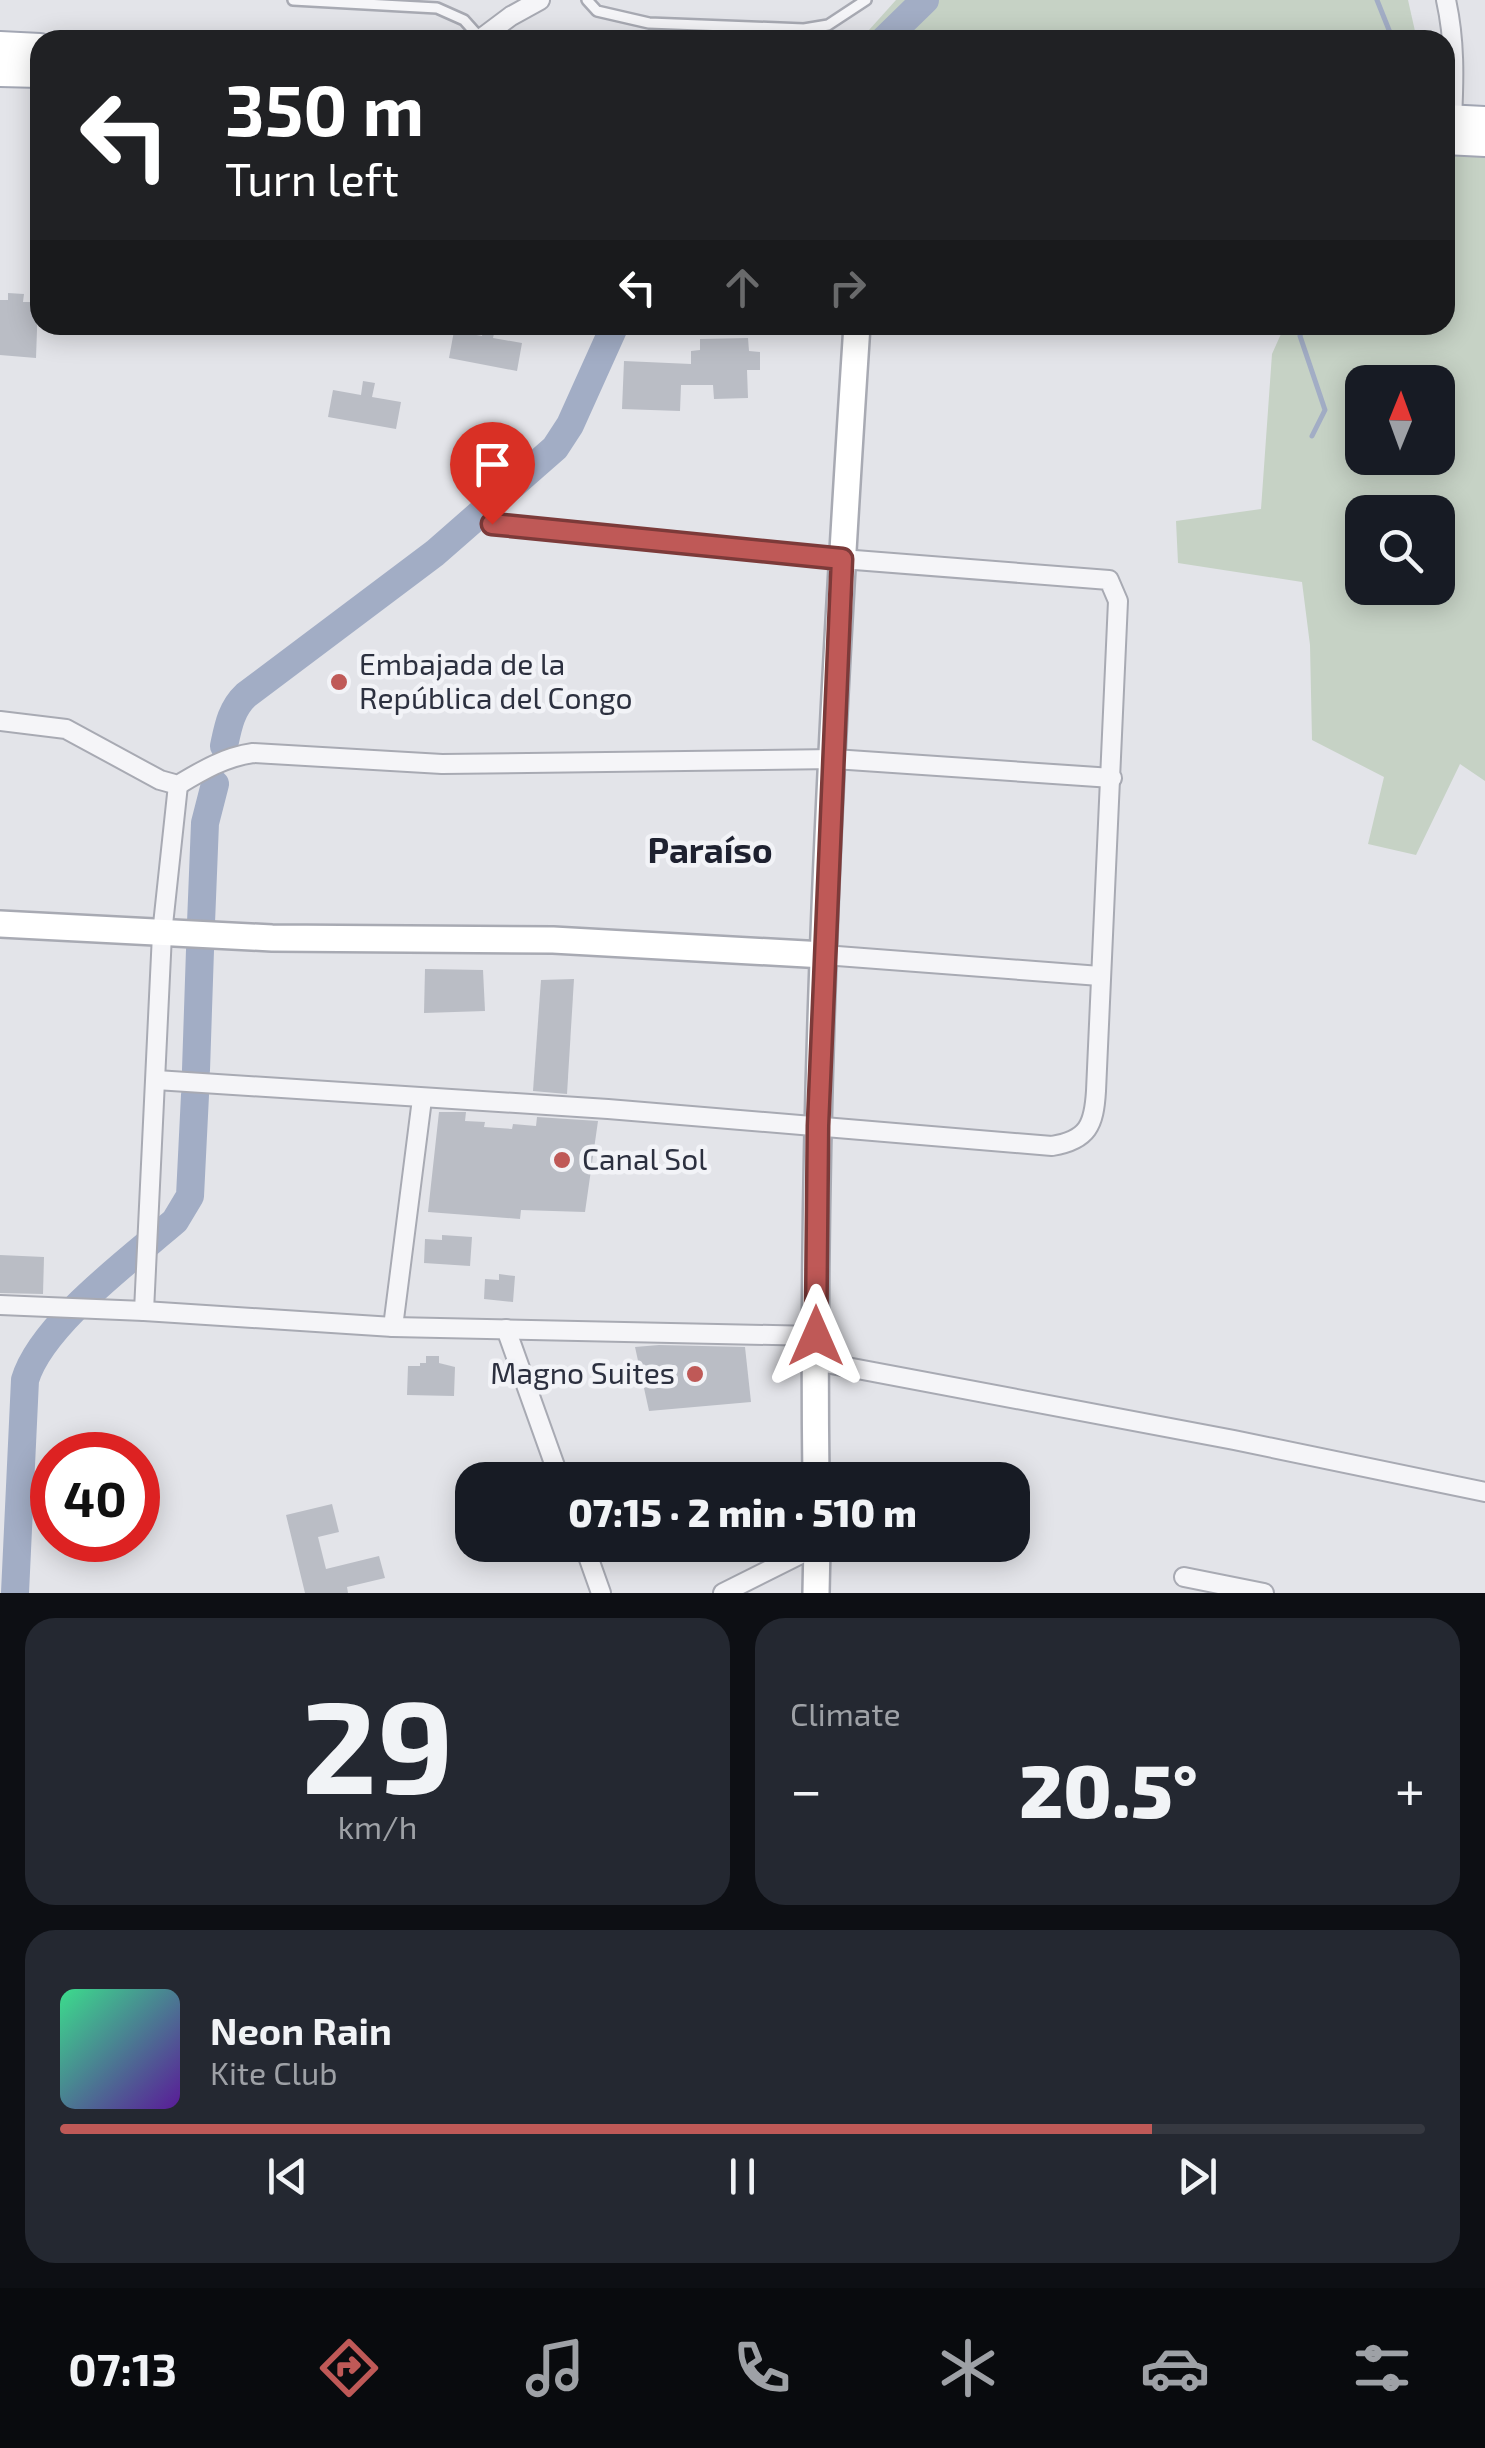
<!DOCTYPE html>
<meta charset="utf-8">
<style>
:root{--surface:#171b24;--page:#242831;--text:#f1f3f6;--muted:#9ea1a6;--line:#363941;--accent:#bf5957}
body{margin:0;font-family:"Exo 2",sans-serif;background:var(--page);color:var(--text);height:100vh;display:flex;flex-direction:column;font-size:38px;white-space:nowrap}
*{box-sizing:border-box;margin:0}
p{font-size:32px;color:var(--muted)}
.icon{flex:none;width:55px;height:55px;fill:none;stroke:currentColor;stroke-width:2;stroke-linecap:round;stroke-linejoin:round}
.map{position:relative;height:1593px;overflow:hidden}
.details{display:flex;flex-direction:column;gap:25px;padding:25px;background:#0d0f14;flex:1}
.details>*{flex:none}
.banner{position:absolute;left:30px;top:30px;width:1425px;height:305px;border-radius:30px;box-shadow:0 5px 25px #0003;background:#202124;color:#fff;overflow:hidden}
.needle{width:65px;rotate:1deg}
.buttons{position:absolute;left:1345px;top:365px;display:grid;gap:20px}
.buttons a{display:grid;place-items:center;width:110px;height:110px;border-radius:20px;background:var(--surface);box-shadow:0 5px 25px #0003;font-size:50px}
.speed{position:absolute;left:30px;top:1432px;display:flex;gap:20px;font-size:50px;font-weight:700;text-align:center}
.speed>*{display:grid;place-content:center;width:130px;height:130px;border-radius:50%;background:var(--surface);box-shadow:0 5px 25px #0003;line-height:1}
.speed .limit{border:15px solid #d22;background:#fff;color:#111}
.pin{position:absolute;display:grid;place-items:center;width:85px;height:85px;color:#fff;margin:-102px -42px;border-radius:50% 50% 50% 0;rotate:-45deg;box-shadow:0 0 10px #0007}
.pin .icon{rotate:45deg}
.me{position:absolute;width:110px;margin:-55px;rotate:0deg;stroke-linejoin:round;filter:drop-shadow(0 0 8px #0008)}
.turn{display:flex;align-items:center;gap:35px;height:210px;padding:0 30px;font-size:45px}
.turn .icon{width:130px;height:130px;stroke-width:2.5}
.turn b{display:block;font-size:70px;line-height:85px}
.lanes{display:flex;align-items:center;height:95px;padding:0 30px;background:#0003;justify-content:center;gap:50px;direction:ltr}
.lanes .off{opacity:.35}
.big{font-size:75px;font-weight:800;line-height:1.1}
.details .widget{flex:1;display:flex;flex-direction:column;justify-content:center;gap:15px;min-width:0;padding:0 35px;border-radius:30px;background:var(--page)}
.details .dial{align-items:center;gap:0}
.dial b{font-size:130px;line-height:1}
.song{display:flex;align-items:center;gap:30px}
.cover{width:120px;height:120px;border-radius:15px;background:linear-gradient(135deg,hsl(150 70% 55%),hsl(270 70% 35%))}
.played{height:10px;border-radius:5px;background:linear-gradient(90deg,var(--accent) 80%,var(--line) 80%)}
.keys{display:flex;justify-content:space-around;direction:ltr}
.heat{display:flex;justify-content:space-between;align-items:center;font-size:55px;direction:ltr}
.details .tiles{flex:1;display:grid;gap:25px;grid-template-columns:1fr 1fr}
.widget:last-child{grid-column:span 2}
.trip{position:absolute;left:455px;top:1462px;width:575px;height:100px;border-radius:30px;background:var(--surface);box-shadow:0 5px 25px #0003;font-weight:800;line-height:100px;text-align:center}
.tabs{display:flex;height:160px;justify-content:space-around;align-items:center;background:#090b0e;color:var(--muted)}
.tabs .icon{width:70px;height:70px}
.tabs .current{color:var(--accent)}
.tabs b{font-size:45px;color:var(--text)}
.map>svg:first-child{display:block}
.green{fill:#c6d2c5;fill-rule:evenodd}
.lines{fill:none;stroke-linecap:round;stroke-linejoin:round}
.stream{stroke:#a2adc5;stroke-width:5}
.river{stroke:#a2adc5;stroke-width:28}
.building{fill:#babdc5}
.lane-casing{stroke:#a8aab3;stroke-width:14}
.street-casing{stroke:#a8aab3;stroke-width:22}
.secondary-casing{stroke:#a8aab3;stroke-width:30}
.primary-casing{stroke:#a3a7b4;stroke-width:32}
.lane{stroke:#f5f5f8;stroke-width:9}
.street{stroke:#f5f5f8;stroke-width:18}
.secondary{stroke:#fff;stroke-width:25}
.primary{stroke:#fff;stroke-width:28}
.route-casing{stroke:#7c3a39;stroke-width:25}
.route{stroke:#bf5957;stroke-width:18}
.poi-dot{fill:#bf5957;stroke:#f2f3f7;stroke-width:4}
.labels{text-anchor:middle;stroke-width:9;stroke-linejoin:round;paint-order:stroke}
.poi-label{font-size:30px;fill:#2c303f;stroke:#f2f3f7;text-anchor:start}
.quarter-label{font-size:35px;font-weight:bold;fill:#1e2130;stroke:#f2f3f7}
</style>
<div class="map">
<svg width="1485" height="1593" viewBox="0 0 1485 1593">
<rect width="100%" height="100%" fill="#e3e4e9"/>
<g class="green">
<path d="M896,0H1408L1417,40H860Z"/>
<path d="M1445,130L1485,132V781L1460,764L1416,855L1368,844L1384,777L1312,740L1310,645L1302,582L1178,563L1176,521L1261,509L1272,354L1285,325H1445ZM1362,382H1438V458H1362ZM1362,512H1438V588H1362Z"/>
</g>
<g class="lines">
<g class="stream">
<path d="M1377,0L1393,40"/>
<path d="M1303,325L1300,336L1325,410L1312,436"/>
</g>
<g class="river">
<path d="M884,40L925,0"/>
<path d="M224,746C228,727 231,709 246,695L435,553L555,448L570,425L615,325"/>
<path d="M201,923L205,823L215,784"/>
<path d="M196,1070L200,950"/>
<path d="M15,1593L25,1380C41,1325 131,1259 175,1221L190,1196L195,1095"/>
</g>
</g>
<g class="building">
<path d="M8,293L24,294L23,302H38L36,358L0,355V300H8Z"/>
<path d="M484,325H496L493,338L522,343L517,371L449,358L454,331L482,336Z"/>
<path d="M748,338L749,351L760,352V370H747L748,398L714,399L713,385H681L680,411L622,409L624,361L691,364V351L700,350V339Z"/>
<path d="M363,381L375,383L372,397L401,402L396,429L328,417L333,390L361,395Z"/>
<path d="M425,969L483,970L485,1011L424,1013Z"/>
<path d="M574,979L567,1094L533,1091L541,980Z"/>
<path d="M439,1112H466L465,1121L485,1122L484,1127L512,1129L513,1124L536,1126L537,1117L598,1121L585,1212L521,1210L520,1219L428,1212Z"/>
<path d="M442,1235L472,1237L470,1266L424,1263L425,1239L442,1240Z"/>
<path d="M0,1255L44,1257L43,1294L0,1293Z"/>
<path d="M499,1274L515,1276L513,1302L484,1299L485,1279L499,1280Z"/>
<path d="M659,1345L745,1347L751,1402L649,1411L635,1347Z"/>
<path d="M426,1356H439V1363L455,1367L454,1396L407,1395L408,1366H420V1363H426Z"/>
<path d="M332,1504L339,1532L318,1537L326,1569L379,1556L385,1578L347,1587L348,1593H305L286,1515Z"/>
</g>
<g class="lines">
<defs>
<g id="lane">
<path d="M293,0L437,8L464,20L481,39"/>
<path d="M587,0L597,11L649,23L804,29L828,25L866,0"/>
</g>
<g id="street">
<path d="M1446,0C1455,40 1454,79 1452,119"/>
<path d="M479,40L511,16L540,0"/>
<path d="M0,721L66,729L160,780L178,785C203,770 225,757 253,753L442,764L834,759L1112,778"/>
<path d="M824,955L1100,976"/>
<path d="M156,1080L608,1109L1052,1146C1088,1140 1094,1125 1096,1091L1118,601L1109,580L842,559L492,524"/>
<path d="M0,1305L144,1311L393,1327L816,1336"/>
<path d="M144,1311L162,934L178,785"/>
<path d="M393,1327L422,1099"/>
<path d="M506,1329L560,1480"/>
<path d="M815,1361L1234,1440L1485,1492"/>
<path d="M584,1545L601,1593"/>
<path d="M1184,1577L1264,1593"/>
<path d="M723,1593L817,1546"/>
</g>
<g id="secondary">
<path d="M0,924L272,938L553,940L824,955"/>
<path d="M816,1480C811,1095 832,709 857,325"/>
<path d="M816,1593L817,1545"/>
</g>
<g id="primary">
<path d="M0,46L40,48"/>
<path d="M0,72L40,73"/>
<path d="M1445,119L1485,121"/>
<path d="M1445,140L1485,142"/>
</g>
</defs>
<use href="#lane" class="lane-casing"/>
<use href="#street" class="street-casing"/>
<use href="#secondary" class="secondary-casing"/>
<use href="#primary" class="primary-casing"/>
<use href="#lane" class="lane"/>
<use href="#street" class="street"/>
<use href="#secondary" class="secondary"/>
<use href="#primary" class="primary"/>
</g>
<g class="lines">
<defs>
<path id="route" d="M492,524L842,559L818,1126L816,1336"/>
</defs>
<use href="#route" class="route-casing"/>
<use href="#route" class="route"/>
</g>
<g class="poi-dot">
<circle cx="339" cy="682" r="10"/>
<circle cx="562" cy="1160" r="10"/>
<circle cx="695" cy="1374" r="10"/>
</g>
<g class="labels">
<g class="poi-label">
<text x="359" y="675">Embajada de la<tspan x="359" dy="34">República del Congo</tspan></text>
<text x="582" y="1170">Canal Sol</text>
<text x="675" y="1384" text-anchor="end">Magno Suites</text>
</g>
<g class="quarter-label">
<text x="710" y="863">Paraíso</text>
</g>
</g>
</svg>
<div class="buttons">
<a><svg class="needle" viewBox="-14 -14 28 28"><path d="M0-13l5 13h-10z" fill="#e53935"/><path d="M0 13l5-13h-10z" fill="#9ea1a6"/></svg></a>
<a><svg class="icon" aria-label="search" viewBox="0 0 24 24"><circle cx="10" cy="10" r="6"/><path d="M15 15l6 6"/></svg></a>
</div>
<div class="speed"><div class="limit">40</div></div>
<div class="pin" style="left:492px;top:524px;background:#d93025"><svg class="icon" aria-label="arrive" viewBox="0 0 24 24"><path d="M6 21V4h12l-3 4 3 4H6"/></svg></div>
<svg class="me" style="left:816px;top:1336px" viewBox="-20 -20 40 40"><path d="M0-17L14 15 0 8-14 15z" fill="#bf5957" stroke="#fff" stroke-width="4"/></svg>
<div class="trip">07:15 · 2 min · 510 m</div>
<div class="banner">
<div class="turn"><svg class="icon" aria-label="left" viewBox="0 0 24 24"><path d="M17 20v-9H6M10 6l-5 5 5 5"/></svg><div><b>350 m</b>Turn left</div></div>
<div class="lanes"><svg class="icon" aria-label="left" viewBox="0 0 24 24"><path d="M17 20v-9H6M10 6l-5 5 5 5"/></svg><svg class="icon off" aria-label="ahead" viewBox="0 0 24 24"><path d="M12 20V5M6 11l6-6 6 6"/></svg><svg class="icon off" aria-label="right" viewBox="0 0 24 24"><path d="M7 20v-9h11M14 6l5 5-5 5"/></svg></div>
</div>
</div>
<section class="details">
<div class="tiles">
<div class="widget dial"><b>29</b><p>km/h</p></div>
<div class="widget"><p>Climate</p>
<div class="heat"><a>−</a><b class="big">20.5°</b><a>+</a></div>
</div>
<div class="widget">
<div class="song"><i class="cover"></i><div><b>Neon Rain</b><p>Kite Club</p></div></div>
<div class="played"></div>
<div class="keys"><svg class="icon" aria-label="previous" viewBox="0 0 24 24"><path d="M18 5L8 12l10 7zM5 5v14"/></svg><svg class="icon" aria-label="pause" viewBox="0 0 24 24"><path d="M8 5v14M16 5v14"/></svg><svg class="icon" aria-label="next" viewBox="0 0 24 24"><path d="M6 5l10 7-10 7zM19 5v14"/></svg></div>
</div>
</div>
</section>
<nav class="tabs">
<b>07:13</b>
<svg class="icon current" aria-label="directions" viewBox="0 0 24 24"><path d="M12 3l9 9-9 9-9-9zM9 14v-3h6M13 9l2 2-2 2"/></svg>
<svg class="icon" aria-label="music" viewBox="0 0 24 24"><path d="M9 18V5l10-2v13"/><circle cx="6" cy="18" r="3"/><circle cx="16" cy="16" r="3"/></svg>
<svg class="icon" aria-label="phone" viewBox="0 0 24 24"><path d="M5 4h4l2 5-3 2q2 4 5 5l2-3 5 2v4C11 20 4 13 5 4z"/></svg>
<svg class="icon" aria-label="climate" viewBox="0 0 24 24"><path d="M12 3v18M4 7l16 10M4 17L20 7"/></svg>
<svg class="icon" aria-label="car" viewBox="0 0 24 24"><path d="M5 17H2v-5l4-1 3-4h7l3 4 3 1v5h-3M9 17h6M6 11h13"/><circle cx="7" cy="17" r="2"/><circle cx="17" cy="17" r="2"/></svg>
<svg class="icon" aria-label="filters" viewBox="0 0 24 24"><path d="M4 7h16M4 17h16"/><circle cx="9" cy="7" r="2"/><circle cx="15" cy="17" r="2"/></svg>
</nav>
